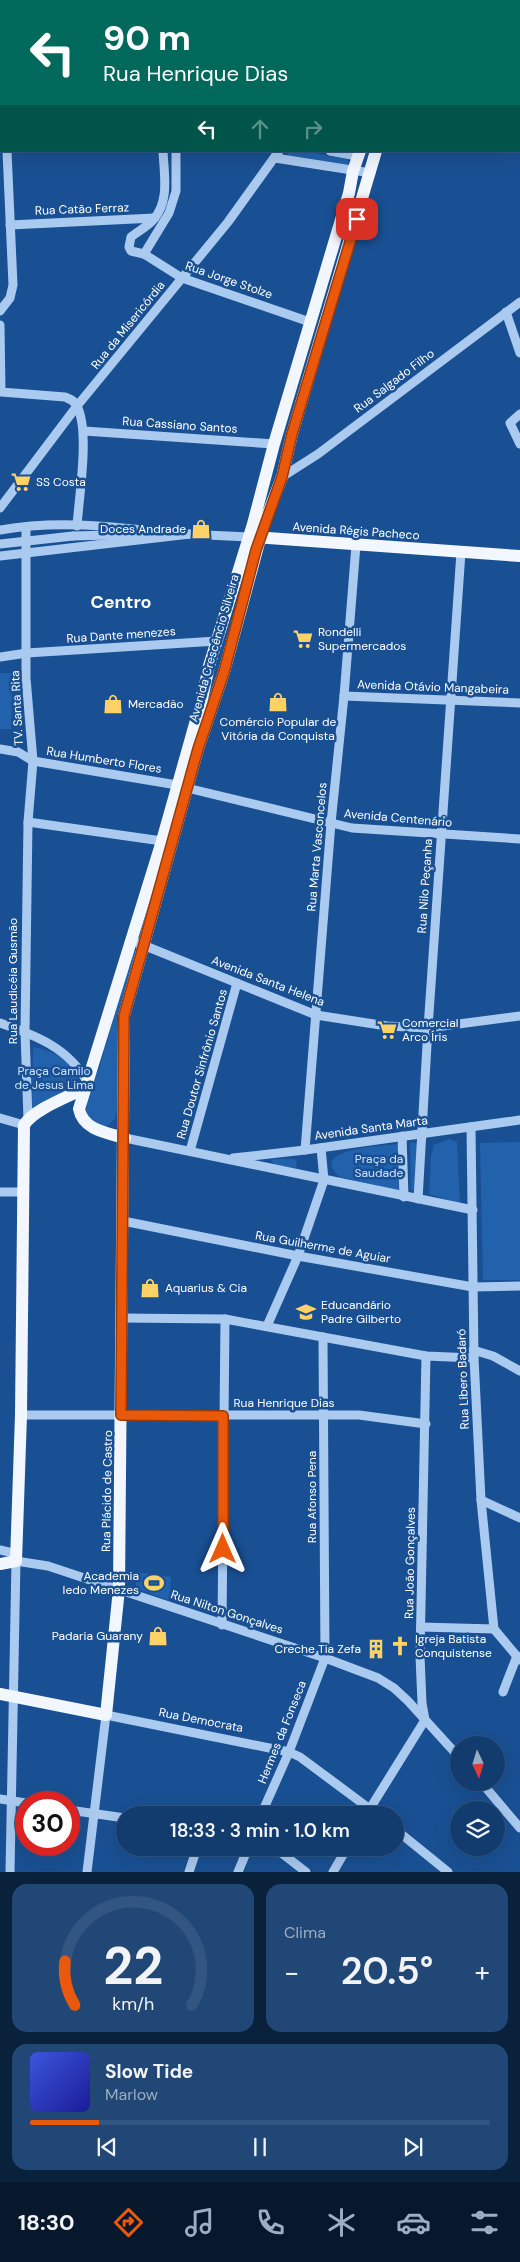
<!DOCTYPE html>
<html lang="pt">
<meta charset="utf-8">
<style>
:root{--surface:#133c6e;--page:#204776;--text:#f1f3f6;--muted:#9dadc2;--line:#325681;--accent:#ea580c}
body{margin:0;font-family:"DM Sans",sans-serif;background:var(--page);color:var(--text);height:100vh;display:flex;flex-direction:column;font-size:19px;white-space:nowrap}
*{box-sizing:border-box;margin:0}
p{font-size:16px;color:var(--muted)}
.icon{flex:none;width:28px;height:28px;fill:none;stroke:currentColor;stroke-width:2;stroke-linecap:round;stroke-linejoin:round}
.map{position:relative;height:1872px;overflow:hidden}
.drawer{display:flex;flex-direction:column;gap:12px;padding:12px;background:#0a213c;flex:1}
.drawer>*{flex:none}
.guide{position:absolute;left:0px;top:0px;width:520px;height:152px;box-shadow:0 5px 20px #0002,0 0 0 1px var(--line);background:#00695c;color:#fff;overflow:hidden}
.needle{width:32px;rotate:176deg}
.controls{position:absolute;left:450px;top:1736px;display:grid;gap:10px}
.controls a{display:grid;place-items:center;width:55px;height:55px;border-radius:50%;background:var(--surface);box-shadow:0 5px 20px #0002,0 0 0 1px var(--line);font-size:25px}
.speed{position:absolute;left:15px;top:1791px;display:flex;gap:10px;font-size:25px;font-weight:700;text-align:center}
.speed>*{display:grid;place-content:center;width:65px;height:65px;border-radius:50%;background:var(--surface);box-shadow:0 5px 20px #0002,0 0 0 1px var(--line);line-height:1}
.speed .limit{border:8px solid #d22;background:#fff;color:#111}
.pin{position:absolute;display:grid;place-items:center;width:42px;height:42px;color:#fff;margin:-21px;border-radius:10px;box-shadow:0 2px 8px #0006}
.me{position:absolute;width:55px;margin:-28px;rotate:0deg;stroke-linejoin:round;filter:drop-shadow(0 0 4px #0008)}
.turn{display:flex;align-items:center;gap:18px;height:105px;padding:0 20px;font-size:22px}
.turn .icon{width:65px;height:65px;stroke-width:2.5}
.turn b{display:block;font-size:35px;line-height:42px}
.lanes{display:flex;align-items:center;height:48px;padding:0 20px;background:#0003;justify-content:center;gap:25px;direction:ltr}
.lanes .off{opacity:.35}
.big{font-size:38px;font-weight:600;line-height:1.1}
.drawer .tile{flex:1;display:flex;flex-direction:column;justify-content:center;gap:8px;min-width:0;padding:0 18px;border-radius:15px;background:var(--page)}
.drawer .dial{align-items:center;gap:0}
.dial svg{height:130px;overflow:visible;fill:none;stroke:var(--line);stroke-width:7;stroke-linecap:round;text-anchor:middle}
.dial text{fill:var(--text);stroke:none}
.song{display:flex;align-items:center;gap:15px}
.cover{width:60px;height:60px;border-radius:8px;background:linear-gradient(135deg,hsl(230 70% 55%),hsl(240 70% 35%))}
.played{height:5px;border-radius:2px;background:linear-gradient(90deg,var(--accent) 15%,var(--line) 15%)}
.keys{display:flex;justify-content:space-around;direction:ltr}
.heat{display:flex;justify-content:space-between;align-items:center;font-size:28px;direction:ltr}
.drawer .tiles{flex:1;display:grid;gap:12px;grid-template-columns:1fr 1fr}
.tile:last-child{grid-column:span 2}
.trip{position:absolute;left:116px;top:1806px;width:288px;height:50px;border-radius:25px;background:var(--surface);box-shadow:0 5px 20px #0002,0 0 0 1px var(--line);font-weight:600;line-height:50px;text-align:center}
.tabs{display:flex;height:80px;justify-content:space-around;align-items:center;background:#08182c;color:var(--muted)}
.tabs .icon{width:35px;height:35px}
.tabs .active{color:var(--accent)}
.tabs b{font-size:22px;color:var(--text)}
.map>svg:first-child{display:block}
.green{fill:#2262ad}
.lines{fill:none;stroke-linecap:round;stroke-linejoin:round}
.minor{stroke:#aacaf0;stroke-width:9}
.major{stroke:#f2f7ff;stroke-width:12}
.minor-bridge{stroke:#aacaf0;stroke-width:9}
.route-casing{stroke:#983908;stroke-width:12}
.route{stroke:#ea580c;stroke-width:9}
.labels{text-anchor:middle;stroke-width:5;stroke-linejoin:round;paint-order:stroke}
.street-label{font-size:12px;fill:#fff;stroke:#195093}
.poi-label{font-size:12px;fill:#fff;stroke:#195093;text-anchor:start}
.park-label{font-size:12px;fill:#d0e4fb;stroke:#195093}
.district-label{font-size:18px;font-weight:bold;fill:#fff;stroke:#195093}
</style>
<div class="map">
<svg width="520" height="1872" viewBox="0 0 520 1872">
<rect width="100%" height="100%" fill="#195093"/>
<g class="green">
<path d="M288,151H303L347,159L349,163L346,166L288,156Z"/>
<path d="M0,673H13L11,729H0Z"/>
<path d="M133,950H137L117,1015V1111L115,1119L105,1128L86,1118L87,1088L99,1069Z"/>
<path d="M33,1047C52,1050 82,1063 77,1086L32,1112Z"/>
<path d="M449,1139L457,1142L460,1204L429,1194L431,1157L434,1145Z"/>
<path d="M412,1142L417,1144L416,1189L411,1191L410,1143Z"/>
<path d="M520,1142V1280H483L480,1143Z"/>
<path d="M398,1144L399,1191L340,1177C307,1148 384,1146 398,1144Z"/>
<path d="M274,1159H294L297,1162L296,1168L275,1165L271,1161Z"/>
<path d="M136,1572L171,1577L170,1601L136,1588Z"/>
</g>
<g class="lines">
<g class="minor">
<path d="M0,0L1,24"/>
<path d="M152,0V1"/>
<path d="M169,0V1"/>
<path d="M326,1L327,0"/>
<path d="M330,151L357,156"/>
<path d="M275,158L371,173"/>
<path d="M10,225L155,218"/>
<path d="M144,254L182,278L310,322"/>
<path d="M144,254L131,251L129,247L131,237C138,231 147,227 153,220C170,202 164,174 163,151"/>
<path d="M144,254L169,213L176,191V151"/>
<path d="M0,311L10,298L13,285L7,151"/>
<path d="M506,312L520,353"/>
<path d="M0,325L1,392L65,397C70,399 75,401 77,406C90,431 79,496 77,526"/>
<path d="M520,414L510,423L520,444"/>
<path d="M84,431L274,444"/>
<path d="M282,477L318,454L520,302"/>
<path d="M0,508L77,406L228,222L279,151"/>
<path d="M26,527V678L33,761L28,822L25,1032L28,1119"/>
<path d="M0,530C55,520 114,526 169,533"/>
<path d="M185,534L249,537"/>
<path d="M73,536L147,534"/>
<path d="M0,556L190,534"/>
<path d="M0,657L27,653L217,641"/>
<path d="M344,696L520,703"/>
<path d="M0,749L18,752L33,761L177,785"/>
<path d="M187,788L352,828L520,839"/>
<path d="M28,822L162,841"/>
<path d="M138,943L316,1015L387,1026L428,1028L520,1016"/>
<path d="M0,1023C35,1035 69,1048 87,1082"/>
<path d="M0,1118L24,1125"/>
<path d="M471,1127L474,1358L481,1500L494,1629L520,1660"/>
<path d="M402,1136L404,1197"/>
<path d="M125,1138L473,1210"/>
<path d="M305,1150L331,823L344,696L356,545"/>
<path d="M190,1151L237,983"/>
<path d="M233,1158L305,1150L520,1120"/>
<path d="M0,1192H23"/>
<path d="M418,1199L428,1028L461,552"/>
<path d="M123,1221L298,1256L473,1287L520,1286"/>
<path d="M121,1318L225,1319L426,1356L474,1358"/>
<path d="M267,1326L298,1256L324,1180L321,1148"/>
<path d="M473,1350L493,1356L520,1371"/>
<path d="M21,1415H359L426,1424"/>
<path d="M481,1500L520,1518"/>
<path d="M0,1550L17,1554"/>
<path d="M222,1625L225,1319"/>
<path d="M421,1627L494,1629"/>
<path d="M503,1692L517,1656"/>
<path d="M481,1782L520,1828"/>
<path d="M0,1799L26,1803"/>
<path d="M69,1810L125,1818"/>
<path d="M261,1815L289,1752L325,1658L323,1337"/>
<path d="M366,1815L425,1720L422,1703L420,1656L426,1356"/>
<path d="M395,1829L448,1872"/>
<path d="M275,1848L306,1872"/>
<path d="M10,1872L16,1561L48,1566L325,1658L378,1678L394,1688L408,1701L459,1757"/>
<path d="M87,1872L106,1715L289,1752L300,1757L378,1815"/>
<path d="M189,1872L197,1848"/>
<path d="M238,1872L248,1848"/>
<path d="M333,1872L347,1848"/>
</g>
<g class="major">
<path d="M405,1V0"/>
<path d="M418,1L419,0"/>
<path d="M253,537L520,556"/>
<path d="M125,1138C107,1133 83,1130 79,1109L162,841L202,699L209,666L253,524L274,444L349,193L353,171L360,151"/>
<path d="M0,1564L16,1561L21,1415L24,1125C34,1109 68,1097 85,1088"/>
<path d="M0,1694L106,1715L119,1589L124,1016L198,749L224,672L264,524L282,477L292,434L376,151"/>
</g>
<path class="minor-bridge" d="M0,544L73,536"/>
</g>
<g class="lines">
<defs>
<path id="route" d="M223,1549V1416L121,1415L124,1016L198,749L224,672L256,550L282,477L292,434L357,219"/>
</defs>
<use href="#route" class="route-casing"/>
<use href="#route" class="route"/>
</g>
<defs>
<symbol id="supermarket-bare" viewBox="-9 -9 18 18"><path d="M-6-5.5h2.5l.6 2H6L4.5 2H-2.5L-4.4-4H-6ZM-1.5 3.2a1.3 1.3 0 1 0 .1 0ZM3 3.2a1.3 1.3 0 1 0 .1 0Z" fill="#ffd268" stroke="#195093" stroke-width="2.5" paint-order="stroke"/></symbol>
<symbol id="shop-bare" viewBox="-9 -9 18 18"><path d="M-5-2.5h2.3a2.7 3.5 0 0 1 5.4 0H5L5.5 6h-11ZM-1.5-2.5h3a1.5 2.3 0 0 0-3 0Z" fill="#ffd268" stroke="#195093" stroke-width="2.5" paint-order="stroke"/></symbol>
<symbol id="school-bare" viewBox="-9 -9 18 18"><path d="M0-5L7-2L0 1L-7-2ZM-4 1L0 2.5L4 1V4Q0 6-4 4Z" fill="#ffd268" stroke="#195093" stroke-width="2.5" paint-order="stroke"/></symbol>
<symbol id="stadium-bare" viewBox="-9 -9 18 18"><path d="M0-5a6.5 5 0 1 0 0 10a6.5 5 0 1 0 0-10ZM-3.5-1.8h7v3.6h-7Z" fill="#ffd268" stroke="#195093" stroke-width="2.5" paint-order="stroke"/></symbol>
<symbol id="church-bare" viewBox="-9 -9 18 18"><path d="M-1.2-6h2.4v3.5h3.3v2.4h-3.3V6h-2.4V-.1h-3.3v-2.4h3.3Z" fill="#ffd268" stroke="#195093" stroke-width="2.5" paint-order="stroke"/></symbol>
<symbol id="building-bare" viewBox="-9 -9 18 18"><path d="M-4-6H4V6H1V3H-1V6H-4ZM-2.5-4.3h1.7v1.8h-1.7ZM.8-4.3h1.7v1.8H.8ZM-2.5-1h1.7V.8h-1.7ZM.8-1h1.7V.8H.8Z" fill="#ffd268" stroke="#195093" stroke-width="2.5" paint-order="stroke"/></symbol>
</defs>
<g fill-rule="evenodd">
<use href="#supermarket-bare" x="7" y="468" width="28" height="28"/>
<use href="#shop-bare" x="187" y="515" width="28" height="28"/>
<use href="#supermarket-bare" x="289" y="625" width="28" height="28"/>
<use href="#shop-bare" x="264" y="688" width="28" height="28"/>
<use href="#shop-bare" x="99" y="690" width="28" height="28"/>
<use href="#supermarket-bare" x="373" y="1016" width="28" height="28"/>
<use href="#shop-bare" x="136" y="1274" width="28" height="28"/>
<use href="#school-bare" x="292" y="1298" width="28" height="28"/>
<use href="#stadium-bare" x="140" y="1569" width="28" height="28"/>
<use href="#shop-bare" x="144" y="1622" width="28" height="28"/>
<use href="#church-bare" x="386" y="1632" width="28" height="28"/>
<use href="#building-bare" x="362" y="1635" width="28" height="28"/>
</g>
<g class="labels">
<g class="street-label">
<text transform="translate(82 209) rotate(-2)" y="4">Rua Catão Ferraz</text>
<text transform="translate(229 280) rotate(19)" y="4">Rua Jorge Stolze</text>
<text transform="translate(128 325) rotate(-51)" y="4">Rua da Misericórdia</text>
<text transform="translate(394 381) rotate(-37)" y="4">Rua Salgado Filho</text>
<text transform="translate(180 425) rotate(4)" y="4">Rua Cassiano Santos</text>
<text transform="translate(356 531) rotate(4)" y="4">Avenida Régis Pacheco</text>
<text transform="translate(121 635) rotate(-4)" y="4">Rua Dante menezes</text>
<text transform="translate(214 648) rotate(-74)" y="4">Avenida Crescêncio Silveira</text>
<text transform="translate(433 687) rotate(2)" y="4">Avenida Otávio Mangabeira</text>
<text transform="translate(17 708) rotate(-93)" y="4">TV. Santa Rita</text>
<text transform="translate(104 760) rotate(9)" y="4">Rua Humberto Flores</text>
<text transform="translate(398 818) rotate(5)" y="4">Avenida Centenário</text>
<text transform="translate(317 847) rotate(-85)" y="4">Rua Marta Vasconcelos</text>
<text transform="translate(425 886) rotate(-86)" y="4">Rua Nilo Peçanha</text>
<text transform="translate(13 981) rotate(-90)" y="4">Rua Laudicéia Gusmão</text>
<text transform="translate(268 981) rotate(21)" y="4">Avenida Santa Helena</text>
<text transform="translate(202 1064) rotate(-74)" y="4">Rua Doutor Sinfrônio Santos</text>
<text transform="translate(371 1128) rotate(-8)" y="4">Avenida Santa Marta</text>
<text transform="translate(323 1247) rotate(10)" y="4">Rua Guilherme de Aguiar</text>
<text transform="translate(463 1379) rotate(-92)" y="4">Rua Líbero Badaró</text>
<text x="284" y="1407">Rua Henrique Dias</text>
<text transform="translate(107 1491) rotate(-89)" y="4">Rua Plácido de Castro</text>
<text transform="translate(312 1497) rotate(-90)" y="4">Rua Afonso Pena</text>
<text transform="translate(410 1563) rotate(-89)" y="4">Rua João Gonçalves</text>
<text transform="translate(227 1612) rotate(18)" y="4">Rua Nilton Gonçalves</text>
<text transform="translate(201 1720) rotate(11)" y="4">Rua Democrata</text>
<text transform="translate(282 1732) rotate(-68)" y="4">Hermes da Fonseca</text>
</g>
<g class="poi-label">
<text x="36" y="486">SS Costa</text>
<text x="186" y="533" text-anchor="end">Doces Andrade</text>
<text x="318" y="636">Rondelli<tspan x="318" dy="14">Supermercados</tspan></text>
<text x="128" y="708">Mercadão</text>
<text x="278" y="726" text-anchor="middle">Comércio Popular de<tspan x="278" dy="14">Vitória da Conquista</tspan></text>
<text x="402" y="1027">Comercial<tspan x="402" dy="14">Arco Íris</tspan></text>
<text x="165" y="1292">Aquarius &amp; Cia</text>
<text x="321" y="1309">Educandário<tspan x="321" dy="14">Padre Gilberto</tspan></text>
<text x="139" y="1580" text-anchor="end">Academia<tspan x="139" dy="14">Iedo Menezes</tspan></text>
<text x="143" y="1640" text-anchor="end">Padaria Guarany</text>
<text x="415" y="1643">Igreja Batista<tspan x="415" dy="14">Conquistense</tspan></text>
<text x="361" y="1653" text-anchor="end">Creche Tia Zefa</text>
</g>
<g class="park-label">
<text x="54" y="1075">Praça Camilo<tspan x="54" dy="14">de Jesus Lima</tspan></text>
<text x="379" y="1163">Praça da<tspan x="379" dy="14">Saudade</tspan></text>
</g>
<g class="district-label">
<text x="121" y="608">Centro</text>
</g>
</g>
</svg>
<div class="controls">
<a><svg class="needle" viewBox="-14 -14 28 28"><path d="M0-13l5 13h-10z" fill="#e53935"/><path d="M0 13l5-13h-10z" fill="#9dadc2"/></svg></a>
<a><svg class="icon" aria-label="layers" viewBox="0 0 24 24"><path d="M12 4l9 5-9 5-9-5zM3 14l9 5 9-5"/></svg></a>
</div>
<div class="speed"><div class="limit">30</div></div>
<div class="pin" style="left:357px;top:219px;background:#d93025"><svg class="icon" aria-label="arrive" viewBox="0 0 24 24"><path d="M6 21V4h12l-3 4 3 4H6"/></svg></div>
<svg class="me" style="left:223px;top:1549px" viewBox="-20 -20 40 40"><path d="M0-17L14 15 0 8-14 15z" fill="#ea580c" stroke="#fff" stroke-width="4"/></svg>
<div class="trip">18:33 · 3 min · 1.0 km</div>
<div class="guide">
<div class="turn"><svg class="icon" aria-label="left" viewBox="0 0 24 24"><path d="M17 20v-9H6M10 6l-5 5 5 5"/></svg><div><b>90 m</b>Rua Henrique Dias</div></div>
<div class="lanes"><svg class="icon" aria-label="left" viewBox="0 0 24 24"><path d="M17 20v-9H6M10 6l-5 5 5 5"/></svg><svg class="icon off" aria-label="ahead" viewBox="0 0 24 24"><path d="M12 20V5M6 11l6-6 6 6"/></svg><svg class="icon off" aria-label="right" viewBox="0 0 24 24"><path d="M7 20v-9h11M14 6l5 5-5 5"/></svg></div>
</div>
</div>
<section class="drawer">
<div class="tiles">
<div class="tile dial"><svg viewBox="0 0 100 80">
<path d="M14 69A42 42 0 1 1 86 69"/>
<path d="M14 69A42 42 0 0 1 8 42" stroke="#ea580c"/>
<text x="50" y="56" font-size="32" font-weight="700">22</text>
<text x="50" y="72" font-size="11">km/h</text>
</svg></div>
<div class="tile"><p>Clima</p>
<div class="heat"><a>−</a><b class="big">20.5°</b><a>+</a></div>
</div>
<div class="tile">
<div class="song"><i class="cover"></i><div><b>Slow Tide</b><p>Marlow</p></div></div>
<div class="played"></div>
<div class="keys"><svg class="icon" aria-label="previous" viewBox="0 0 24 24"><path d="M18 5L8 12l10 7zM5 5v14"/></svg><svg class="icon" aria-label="pause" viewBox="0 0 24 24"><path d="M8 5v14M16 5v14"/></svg><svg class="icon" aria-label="next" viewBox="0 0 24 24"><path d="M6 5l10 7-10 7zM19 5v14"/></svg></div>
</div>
</div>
</section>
<nav class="tabs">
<b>18:30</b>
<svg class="icon active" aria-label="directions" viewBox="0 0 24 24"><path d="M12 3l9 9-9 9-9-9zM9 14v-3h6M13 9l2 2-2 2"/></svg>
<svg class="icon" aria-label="music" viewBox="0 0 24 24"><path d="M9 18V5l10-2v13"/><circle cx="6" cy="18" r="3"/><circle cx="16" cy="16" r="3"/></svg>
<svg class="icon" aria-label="phone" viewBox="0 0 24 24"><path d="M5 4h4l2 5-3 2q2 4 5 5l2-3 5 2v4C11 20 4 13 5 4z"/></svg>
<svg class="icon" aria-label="climate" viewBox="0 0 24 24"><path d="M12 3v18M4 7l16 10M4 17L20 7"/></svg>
<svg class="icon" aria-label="car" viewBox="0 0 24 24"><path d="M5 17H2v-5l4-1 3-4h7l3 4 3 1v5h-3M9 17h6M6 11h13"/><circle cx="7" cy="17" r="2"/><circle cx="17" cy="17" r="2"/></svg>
<svg class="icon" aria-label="filters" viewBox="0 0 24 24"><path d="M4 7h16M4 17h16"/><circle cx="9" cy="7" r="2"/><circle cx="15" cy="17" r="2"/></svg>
</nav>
